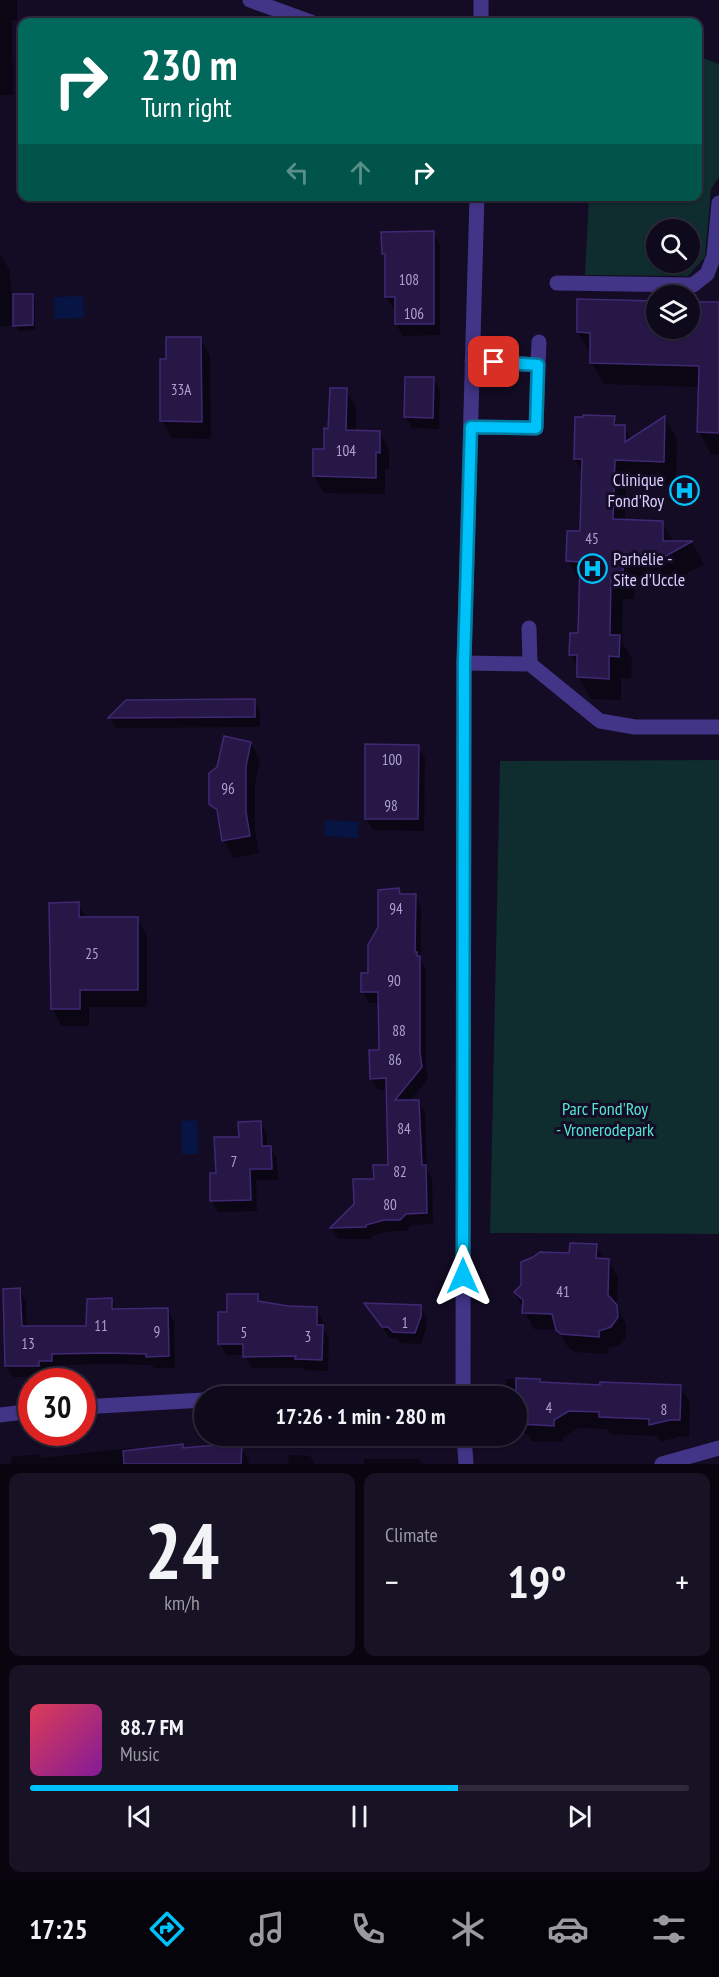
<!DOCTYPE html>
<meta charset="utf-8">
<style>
:root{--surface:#0e091b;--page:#171224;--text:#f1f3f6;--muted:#9b9aa3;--line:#2e2a3a;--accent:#00c2fa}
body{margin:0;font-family:"PT Sans Narrow",sans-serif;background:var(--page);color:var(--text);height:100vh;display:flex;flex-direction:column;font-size:22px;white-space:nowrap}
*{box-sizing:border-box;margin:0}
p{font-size:20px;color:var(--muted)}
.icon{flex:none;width:33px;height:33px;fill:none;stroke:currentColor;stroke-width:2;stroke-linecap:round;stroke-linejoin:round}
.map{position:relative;height:1464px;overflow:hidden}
.details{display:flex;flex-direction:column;gap:9px;padding:9px;background:#08050f;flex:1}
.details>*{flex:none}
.banner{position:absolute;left:18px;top:18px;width:684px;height:183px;border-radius:12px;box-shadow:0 2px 4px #0004,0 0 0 2px var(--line);background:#00695c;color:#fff;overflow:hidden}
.tools{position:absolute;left:646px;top:219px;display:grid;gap:12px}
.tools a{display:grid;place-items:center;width:54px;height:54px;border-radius:50%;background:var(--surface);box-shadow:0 2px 4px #0004,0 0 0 2px var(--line);font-size:30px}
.speed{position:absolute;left:18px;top:1368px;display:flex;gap:12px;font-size:30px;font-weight:700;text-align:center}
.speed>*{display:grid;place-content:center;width:78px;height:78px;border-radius:50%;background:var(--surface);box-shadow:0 2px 4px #0004,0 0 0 2px var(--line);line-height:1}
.speed .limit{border:9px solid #d22;background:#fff;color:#111}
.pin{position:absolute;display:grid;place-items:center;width:51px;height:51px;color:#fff;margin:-26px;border-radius:12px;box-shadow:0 3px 9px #0006}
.me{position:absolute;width:66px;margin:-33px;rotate:0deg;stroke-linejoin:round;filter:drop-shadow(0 0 4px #0008)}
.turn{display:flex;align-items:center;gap:21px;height:126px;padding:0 24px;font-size:27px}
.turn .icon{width:78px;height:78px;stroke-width:2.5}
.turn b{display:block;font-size:42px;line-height:51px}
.lanes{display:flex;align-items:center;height:57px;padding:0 24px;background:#0003;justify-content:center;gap:30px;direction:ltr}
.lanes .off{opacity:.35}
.big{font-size:45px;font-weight:600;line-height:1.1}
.details .tile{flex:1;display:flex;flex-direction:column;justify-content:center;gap:9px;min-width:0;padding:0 21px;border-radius:12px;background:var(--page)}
.details .dial{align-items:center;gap:0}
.dial b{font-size:78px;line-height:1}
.song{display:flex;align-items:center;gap:18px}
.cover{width:72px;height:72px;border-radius:9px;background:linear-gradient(135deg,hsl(350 70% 55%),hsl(290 70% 35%))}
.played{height:6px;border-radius:3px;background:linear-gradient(90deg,var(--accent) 65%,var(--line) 65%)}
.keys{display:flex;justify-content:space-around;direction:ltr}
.heat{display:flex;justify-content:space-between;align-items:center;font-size:33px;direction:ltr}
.details .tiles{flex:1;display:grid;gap:9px;grid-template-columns:1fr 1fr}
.tile:last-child{grid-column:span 2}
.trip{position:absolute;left:194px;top:1386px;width:333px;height:60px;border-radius:30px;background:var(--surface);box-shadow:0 2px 4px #0004,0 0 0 2px var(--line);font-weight:600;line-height:60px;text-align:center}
.tab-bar{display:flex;height:96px;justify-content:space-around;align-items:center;background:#06040b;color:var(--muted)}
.tab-bar .icon{width:42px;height:42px}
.tab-bar .current{color:var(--accent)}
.tab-bar b{font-size:27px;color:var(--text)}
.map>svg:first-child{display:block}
.green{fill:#0f2c2e;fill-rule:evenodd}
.water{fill:#061543}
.shadow{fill:#0007}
.building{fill:#271746;stroke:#402874;stroke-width:1.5}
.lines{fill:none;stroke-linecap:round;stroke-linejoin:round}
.minor{stroke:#423486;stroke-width:15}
.route-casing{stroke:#007ea2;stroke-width:15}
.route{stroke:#00c2fa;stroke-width:10}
.labels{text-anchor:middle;stroke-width:6;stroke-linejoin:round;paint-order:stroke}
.number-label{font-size:15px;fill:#aea1d1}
.poi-label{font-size:18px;fill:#dbcfff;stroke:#130c24;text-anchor:end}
.park-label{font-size:18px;fill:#53e7d5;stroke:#130c24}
</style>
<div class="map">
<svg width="719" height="1464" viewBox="0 0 719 1464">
<rect width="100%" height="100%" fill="#130c24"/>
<g class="green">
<path d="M698,56L719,64V177L711,189L705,257L688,276L585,275L589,197L698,196ZM657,230H690V262H657Z"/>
<path d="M719,760V1234L490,1233L500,761Z"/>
</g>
<g class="water">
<path d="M83,296L84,318L55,319L54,297Z"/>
<path d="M325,820L359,822L358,838L324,836Z"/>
<path d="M197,1120L198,1154H182L181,1121Z"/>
</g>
<g class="shadow">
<path d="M0,0H17V20H12V58H10L13,63V95H0Z"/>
<path d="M433,233L440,245V335L403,336L396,324V308H393L386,297V259L383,254Z"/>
<path d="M0,254L9,269L12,295H32L35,301V330L18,331L15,325L0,327Z"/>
<path d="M657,302V328H690V303L719,304V454H711L699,432L700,387L604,384L591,362V355L578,332Z"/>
<path d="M200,338L210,356L211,439L172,438L162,421V360H167Z"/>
<path d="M434,379L440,391L439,429L412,428L406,417Z"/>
<path d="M346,390L356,407V432H379L389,449V469H385V494L324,493L314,476L326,451L329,430Z"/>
<path d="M614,418L619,427H624L631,439L665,418L677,439L676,484L626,481L625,521L662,523L674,542L692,543L704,564L674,580V586L660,577H635L634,599H623L622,642L632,659L631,678H621V700L591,699L579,677V669L571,655L580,635L581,583L568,561L582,532L583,473L575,459Z"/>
<path d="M127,701H254L260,711V727L116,728L110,718Z"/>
<path d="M251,743L260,760L255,784V830L259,853L234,858L224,841L220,819L211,803Z"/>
<path d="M418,747L425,758L424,831L373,830L366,819Z"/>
<path d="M399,890L402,895H415L421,907V961L426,969V1065L428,1079L409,1102L418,1101L425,1113L427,1170L432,1178L433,1224L412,1225L406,1231H391L372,1236V1239H338L332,1228L390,1166L388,1090H378L371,1078L381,1052L379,1003H369L363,992Z"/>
<path d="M78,904L87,918H137L147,936V1007H89V1026H62L52,1008Z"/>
<path d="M260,1122L267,1134V1148H271L277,1159L278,1180H256L257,1211L218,1212L212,1201L217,1174L240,1138Z"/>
<path d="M596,1245L604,1260H608L618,1277L617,1308L626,1324V1337L619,1345L608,1348V1354L575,1352L568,1347L558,1330L534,1329L515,1292L571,1254Z"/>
<path d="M19,1290L26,1301L27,1328H87L111,1300L117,1310L167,1309L174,1321L175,1368H154L152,1365L113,1364L58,1365V1372L44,1373V1377H13L6,1366Z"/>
<path d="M257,1295L262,1304L288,1308L316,1309L323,1320V1328L329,1338L328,1371L304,1370L302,1368H252L245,1355H226L220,1343L229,1313Z"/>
<path d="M420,1306L427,1318L426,1329L421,1344L401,1343L396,1338H390L373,1315Z"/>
<path d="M506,1379L539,1380L541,1384L601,1386H680L690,1403L689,1437L680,1436L661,1442L657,1436L610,1434L607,1429L579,1428L563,1437V1442L532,1441L529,1436L516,1427V1396H505Z"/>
<path d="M182,1446L184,1450L241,1447L249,1460L248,1464H11V1457L38,1454L40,1458L132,1448L134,1451Z"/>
<path d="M289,1455L310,1456L315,1464H288Z"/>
<path d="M364,1459H419L422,1464H364Z"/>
</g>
<g class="building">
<path d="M434,231V324H395V297H385V254H382L381,232Z"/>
<path d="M13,294H33V325L13,326Z"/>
<path d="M577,299L657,301V328H690V302H719V433L697,432L699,366L590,363V333L577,332Z"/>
<path d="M166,337H201L202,422L160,421V359H166Z"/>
<path d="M405,377H434L433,418L404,417Z"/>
<path d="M330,388H347L346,430L380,431V453L376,452V478L313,476V449H324V428L328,429Z"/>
<path d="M583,415L615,416L614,425H625V442L665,416L664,462L615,460L613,519L663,521V541H693L662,558V565L647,556H623V578L611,577L610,635H620L619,657L609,656V679L577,677V655H569L570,633H578L580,562L566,561L567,531H580L582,459H574L575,417H583Z"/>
<path d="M255,699V717L108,718L126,700Z"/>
<path d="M224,736L251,742L246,766V812L250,836L222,841L217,810L209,804V773L217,767Z"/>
<path d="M365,744L419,745L418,819H365Z"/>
<path d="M399,888L400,894H416L415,952H417V956H420V1052L422,1067L395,1100H419L422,1165H426L427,1213L406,1214L400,1220H384L366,1225V1227L330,1228L354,1204L353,1179H374L373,1165H388L386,1078L370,1079L369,1050H379L378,992H361V973H368V945L378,927V890Z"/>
<path d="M79,902V917H138V990H80V1009H51L49,903Z"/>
<path d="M261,1121L262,1146H271L272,1169H250L251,1200L210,1201V1173H216L214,1137H239L238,1122Z"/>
<path d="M570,1243L597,1244L596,1258L609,1259L608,1295L617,1305L618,1317L611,1327L599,1331V1337L561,1334L556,1330L552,1314L522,1313L523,1300L514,1292L521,1285V1262L533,1257L540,1252L569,1253Z"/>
<path d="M20,1288L22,1326H86L87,1299L112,1298V1309L168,1308L169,1356L146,1357V1354L105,1353L52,1354V1361H39V1366H5L3,1289Z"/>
<path d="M227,1294H258V1301L288,1306L317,1307V1325H323L322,1360L295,1359L296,1356L243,1357V1344H218V1312H227Z"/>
<path d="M364,1303L421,1305V1316L415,1333L393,1332L388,1327H382Z"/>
<path d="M516,1378L540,1379V1382L600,1385V1382L681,1385L680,1420H670L649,1425V1419L599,1417V1412L569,1411L554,1420V1426L520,1424L516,1418Z"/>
<path d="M183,1444V1448L217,1445H242L241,1464H124L123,1451Z"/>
</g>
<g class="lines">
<g class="minor">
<path d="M250,0L311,22"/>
<path d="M481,22V0"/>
<path d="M557,283L693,285L707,274L714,256L719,203"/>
<path d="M538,365L539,342"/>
<path d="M471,427L536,428L538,365L472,361"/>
<path d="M529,628L530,664"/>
<path d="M464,663L530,664L600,721L635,727H719"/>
<path d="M463,1396L464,663L477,196"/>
<path d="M82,1407L204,1400"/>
<path d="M0,1415L32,1411"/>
<path d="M464,1436L466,1464"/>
<path d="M662,1464L719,1448"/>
</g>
</g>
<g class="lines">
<defs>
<path id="route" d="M463,1276L464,663L471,427L536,428L538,365L494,362"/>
</defs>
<use href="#route" class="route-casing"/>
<use href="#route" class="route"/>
</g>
<defs>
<symbol id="hospital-ring" viewBox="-11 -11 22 22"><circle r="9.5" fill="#130c24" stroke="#00c2fa" stroke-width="1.5"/><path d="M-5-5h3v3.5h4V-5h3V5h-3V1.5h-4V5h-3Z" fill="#00c2fa"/></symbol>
</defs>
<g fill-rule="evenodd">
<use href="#hospital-ring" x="668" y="474" width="33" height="33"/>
<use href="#hospital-ring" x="576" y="552" width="33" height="33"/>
</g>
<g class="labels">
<g class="number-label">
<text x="409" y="285">108</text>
<text x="414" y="319">106</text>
<text x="181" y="395">33A</text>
<text x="346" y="456">104</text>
<text x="592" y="544">45</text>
<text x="392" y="765">100</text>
<text x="228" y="794">96</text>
<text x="391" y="811">98</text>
<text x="396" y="914">94</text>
<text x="92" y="959">25</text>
<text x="394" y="986">90</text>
<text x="399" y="1036">88</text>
<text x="395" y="1065">86</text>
<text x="404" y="1134">84</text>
<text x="234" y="1167">7</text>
<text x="400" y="1177">82</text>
<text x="390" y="1210">80</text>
<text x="563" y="1297">41</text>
<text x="405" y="1328">1</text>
<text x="101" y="1331">11</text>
<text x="157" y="1337">9</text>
<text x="244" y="1338">5</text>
<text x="308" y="1342">3</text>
<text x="28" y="1349">13</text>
<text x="549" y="1413">4</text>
<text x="664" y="1415">8</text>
</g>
<g class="poi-label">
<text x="664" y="486">Clinique<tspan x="664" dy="21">Fond'Roy</tspan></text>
<text x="613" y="565" text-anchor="start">Parhélie -<tspan x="613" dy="21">Site d'Uccle</tspan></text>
</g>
<g class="park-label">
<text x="605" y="1115">Parc Fond'Roy<tspan x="605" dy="21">- Vronerodepark</tspan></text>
</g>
</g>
</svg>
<div class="tools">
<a><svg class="icon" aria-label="search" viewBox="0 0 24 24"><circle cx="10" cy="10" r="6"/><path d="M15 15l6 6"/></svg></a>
<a><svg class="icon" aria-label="layers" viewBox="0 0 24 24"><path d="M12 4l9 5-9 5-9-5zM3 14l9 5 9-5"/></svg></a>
</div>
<div class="speed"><div class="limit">30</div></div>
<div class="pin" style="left:494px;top:362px;background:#d93025"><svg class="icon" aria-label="arrive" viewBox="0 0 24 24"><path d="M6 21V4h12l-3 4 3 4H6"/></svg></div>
<svg class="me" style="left:463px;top:1276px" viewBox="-20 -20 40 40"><path d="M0-17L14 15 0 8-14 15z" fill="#00c2fa" stroke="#fff" stroke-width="4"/></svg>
<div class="trip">17:26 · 1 min · 280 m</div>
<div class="banner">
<div class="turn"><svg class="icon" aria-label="right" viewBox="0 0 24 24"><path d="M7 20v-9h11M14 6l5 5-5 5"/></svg><div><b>230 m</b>Turn right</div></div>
<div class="lanes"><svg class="icon off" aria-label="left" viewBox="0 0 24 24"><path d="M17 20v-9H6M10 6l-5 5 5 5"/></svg><svg class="icon off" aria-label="ahead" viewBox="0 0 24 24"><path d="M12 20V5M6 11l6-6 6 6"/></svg><svg class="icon" aria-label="right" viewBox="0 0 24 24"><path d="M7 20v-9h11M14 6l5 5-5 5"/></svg></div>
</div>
</div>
<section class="details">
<div class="tiles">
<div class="tile dial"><b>24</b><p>km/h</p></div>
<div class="tile"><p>Climate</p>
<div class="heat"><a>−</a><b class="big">19°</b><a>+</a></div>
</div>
<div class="tile">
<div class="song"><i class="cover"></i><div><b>88.7 FM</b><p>Music</p></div></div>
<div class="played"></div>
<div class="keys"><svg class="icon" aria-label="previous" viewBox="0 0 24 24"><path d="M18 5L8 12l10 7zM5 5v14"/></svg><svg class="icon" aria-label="pause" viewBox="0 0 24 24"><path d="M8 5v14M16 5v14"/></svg><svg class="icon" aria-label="next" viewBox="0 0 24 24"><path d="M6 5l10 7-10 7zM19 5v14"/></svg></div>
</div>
</div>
</section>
<nav class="tab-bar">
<b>17:25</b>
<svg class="icon current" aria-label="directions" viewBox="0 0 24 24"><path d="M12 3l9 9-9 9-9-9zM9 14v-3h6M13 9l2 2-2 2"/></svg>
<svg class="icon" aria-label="music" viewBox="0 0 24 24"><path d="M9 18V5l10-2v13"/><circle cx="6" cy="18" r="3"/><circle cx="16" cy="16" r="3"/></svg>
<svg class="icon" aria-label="phone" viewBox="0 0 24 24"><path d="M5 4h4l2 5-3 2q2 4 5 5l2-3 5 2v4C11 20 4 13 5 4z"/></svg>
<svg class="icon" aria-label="climate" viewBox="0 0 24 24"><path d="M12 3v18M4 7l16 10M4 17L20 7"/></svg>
<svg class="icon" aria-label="car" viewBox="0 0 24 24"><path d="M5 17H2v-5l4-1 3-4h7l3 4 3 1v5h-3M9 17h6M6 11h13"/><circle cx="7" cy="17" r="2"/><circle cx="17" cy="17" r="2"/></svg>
<svg class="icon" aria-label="filters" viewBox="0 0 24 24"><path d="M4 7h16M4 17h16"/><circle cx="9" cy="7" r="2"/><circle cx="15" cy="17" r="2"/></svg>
</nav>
